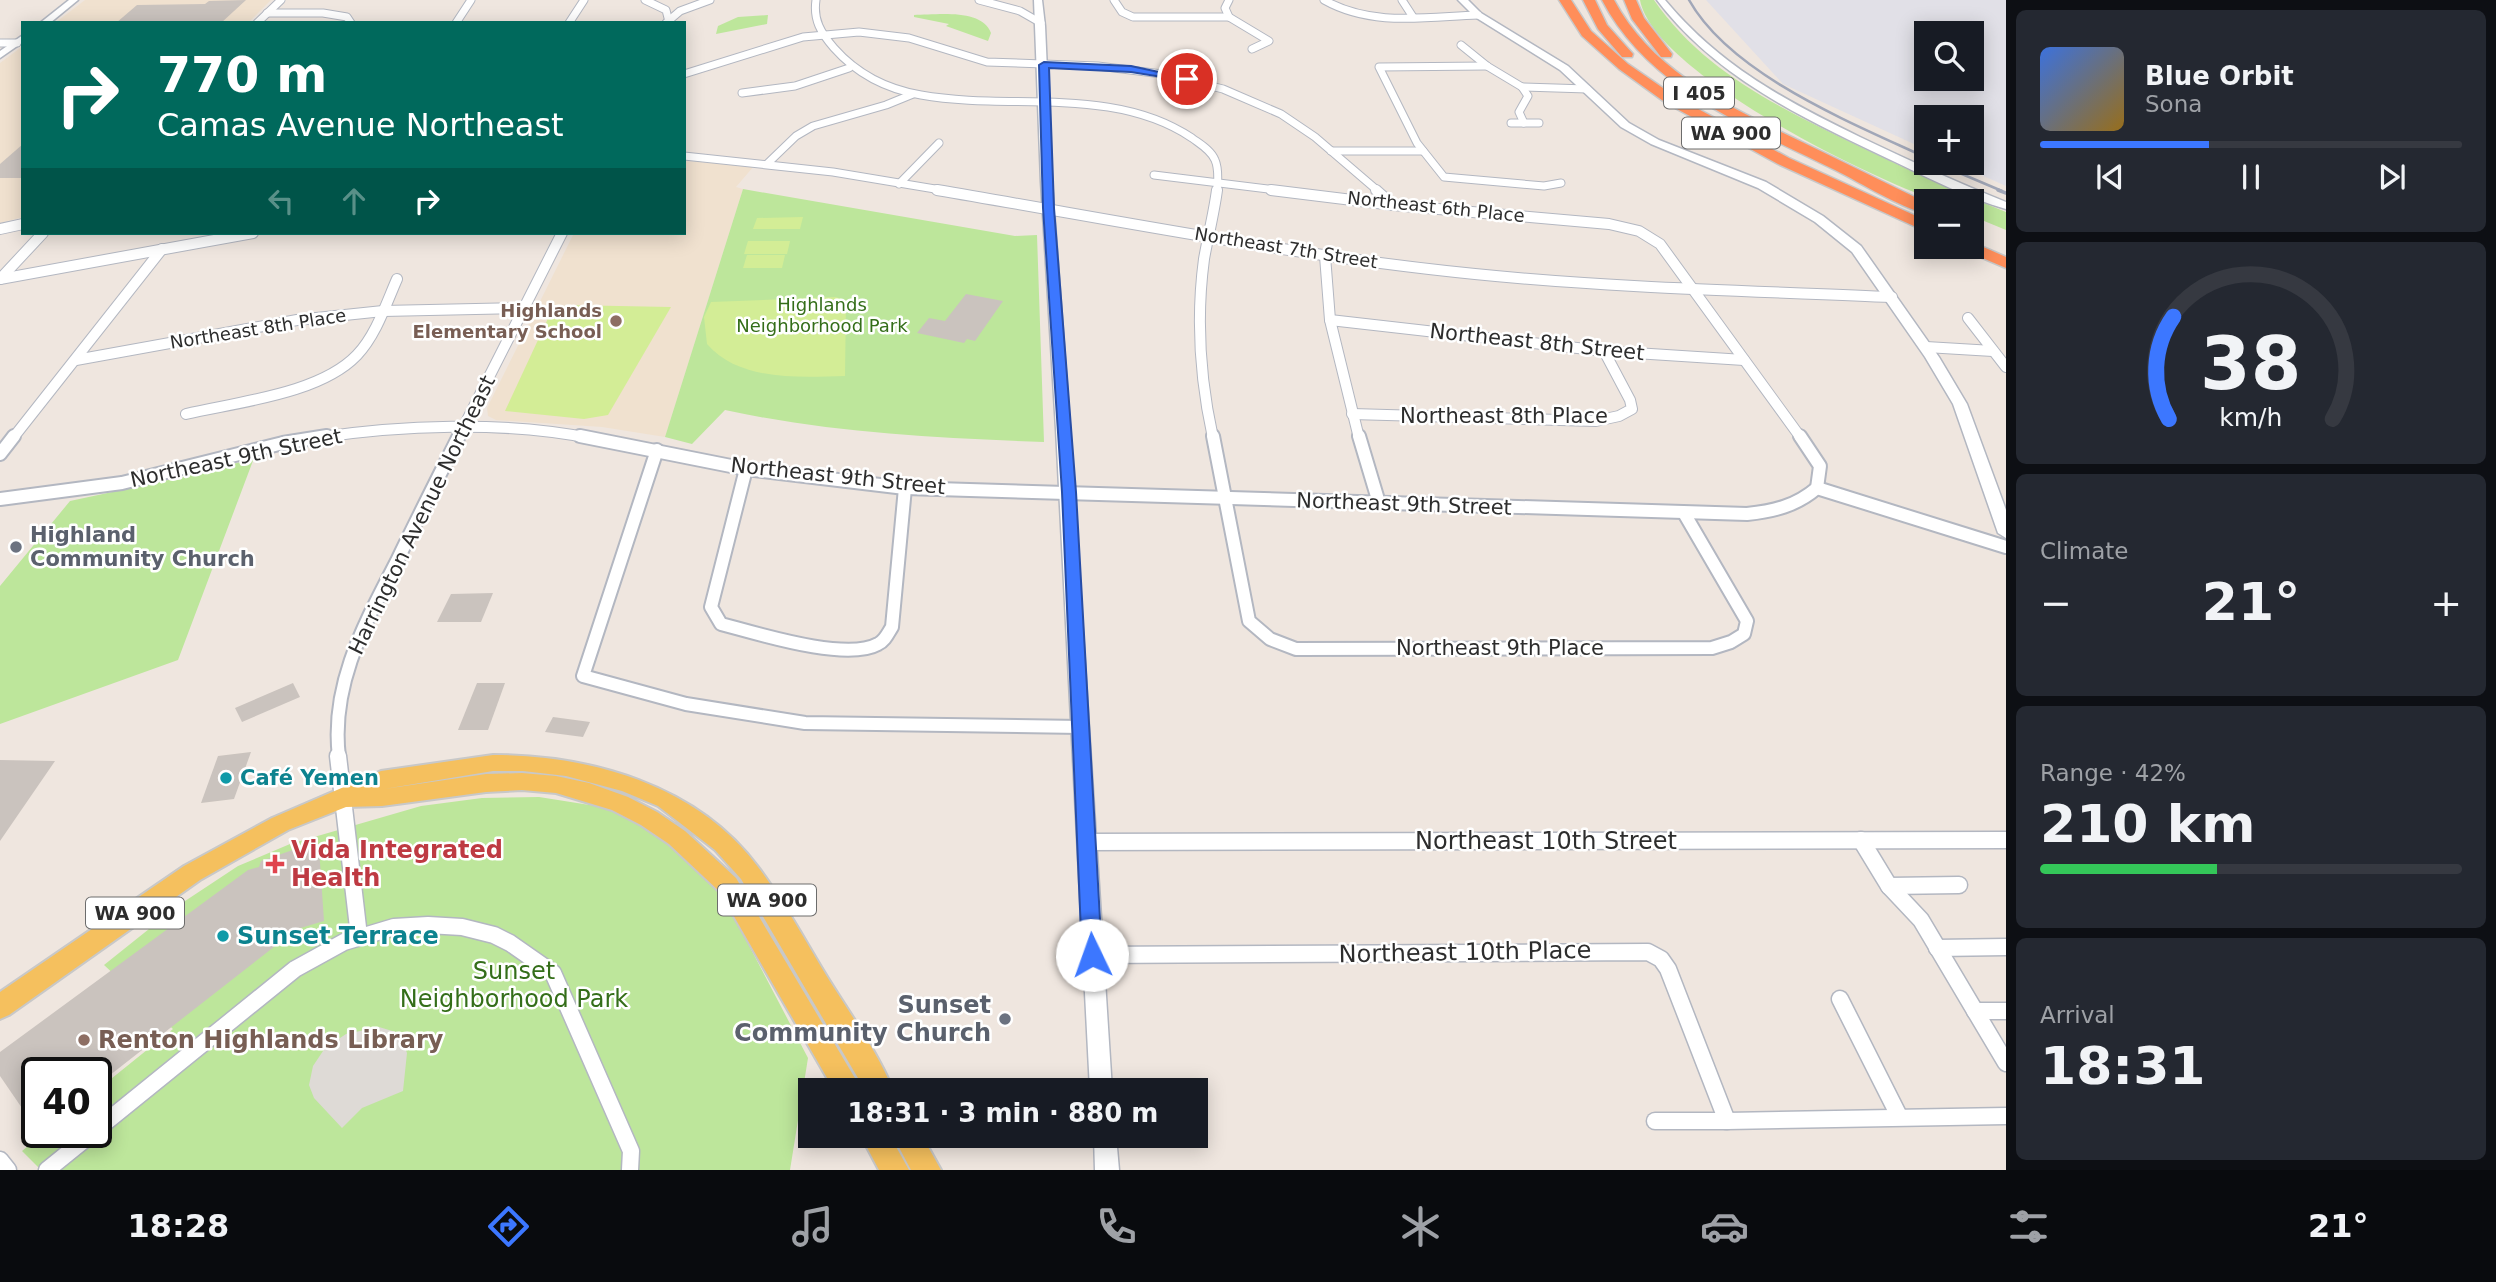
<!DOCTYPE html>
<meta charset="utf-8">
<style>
:root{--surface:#171b24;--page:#242831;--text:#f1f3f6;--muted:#9ea1a6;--line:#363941;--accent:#3c77ff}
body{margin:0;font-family:"DejaVu Sans",sans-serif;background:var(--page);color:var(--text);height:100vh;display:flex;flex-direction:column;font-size:26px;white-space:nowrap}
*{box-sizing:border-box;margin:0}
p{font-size:23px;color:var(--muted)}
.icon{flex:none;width:38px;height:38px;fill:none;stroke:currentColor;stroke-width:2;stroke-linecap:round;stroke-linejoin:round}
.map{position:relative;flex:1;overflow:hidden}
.details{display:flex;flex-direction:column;gap:10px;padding:10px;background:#0d0f14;width:490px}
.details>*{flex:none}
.banner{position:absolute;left:21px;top:21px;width:665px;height:214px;border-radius:0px;box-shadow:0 4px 18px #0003;background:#00695c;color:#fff;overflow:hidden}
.buttons{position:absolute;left:1914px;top:21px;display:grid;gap:14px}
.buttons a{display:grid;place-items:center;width:70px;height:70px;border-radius:0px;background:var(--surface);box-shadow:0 4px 18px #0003;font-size:35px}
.speed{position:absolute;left:21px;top:1057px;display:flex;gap:14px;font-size:35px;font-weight:700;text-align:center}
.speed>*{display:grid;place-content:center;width:91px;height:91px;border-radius:50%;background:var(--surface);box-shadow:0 4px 18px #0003;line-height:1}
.speed .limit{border:4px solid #111;border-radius:10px;background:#fff;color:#111}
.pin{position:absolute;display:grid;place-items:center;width:60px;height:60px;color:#fff;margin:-30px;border:4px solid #fff;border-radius:50%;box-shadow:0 2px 7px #0007}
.me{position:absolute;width:77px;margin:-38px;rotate:357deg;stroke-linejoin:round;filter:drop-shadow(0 0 5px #0008)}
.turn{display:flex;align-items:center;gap:24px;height:147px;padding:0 21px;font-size:32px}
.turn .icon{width:91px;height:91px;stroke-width:2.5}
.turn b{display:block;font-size:49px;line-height:60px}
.lanes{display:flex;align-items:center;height:66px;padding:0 21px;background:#0003;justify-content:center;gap:35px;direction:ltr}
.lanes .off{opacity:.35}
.big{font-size:52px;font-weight:700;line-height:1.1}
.details .widget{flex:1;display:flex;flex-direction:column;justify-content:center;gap:10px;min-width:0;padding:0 24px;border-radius:10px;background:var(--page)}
.details .dial{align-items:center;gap:0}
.dial svg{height:182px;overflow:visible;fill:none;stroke:var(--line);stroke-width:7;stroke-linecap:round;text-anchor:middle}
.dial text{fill:var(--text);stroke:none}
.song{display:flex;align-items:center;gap:21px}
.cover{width:84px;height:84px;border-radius:10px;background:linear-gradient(135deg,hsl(220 70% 55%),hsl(40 70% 35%))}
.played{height:7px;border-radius:4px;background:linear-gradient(90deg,var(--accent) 40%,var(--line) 40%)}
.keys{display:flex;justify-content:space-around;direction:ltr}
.heat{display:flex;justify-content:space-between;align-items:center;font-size:38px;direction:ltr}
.charge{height:10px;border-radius:5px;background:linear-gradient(90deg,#34c759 42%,var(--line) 0)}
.trip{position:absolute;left:798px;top:1078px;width:410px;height:70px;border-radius:0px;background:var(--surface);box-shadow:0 4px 18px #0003;font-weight:700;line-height:70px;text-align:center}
.dock{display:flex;height:112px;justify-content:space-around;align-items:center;background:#090b0e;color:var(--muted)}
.dock .icon{width:49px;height:49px}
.dock .on{color:var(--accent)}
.dock b{font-size:32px;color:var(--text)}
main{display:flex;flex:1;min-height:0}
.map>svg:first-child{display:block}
.industrial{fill:#e1e0e7;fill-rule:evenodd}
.education{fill:#f0e1cf}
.green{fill:#bde69b}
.pitch{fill:#d3ed96}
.plaza{fill:#dedad6}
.building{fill:#cac3be}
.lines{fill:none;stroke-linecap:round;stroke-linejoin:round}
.minor-far3-casing{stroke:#b3b7c1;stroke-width:9}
.minor-far2-casing{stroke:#b3b7c1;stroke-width:12}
.minor-far1-casing{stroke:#b3b7c1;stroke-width:16}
.minor-casing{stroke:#b3b7c1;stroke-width:19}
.tertiary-casing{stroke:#b3b7c1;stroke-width:3}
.secondary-casing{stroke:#b3b7c1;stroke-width:3}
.primary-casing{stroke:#c8c8c8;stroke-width:4}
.motorway-casing{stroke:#c8c8c8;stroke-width:3}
.minor-far3{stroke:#fff;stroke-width:7}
.minor-far2{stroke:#fff;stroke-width:10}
.minor-far1{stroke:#fff;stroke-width:12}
.minor{stroke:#fff;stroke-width:16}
.tertiary{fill:#fff;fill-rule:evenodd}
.secondary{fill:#fff;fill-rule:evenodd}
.primary{fill:#f5c05e;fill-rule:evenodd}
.motorway{fill:#ff8e5a;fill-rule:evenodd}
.rail-far1{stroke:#a1a7b8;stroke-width:2.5}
.rail{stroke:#a1a7b8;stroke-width:3.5}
.route{fill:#3c77ff;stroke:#274da6;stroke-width:2}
.education-dot{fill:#8d6e63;stroke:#fff;stroke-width:2.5}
.worship-dot{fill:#6b7280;stroke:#fff;stroke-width:2.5}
.culture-dot{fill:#0f9aa8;stroke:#fff;stroke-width:2.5}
.health-dot{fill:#e0444e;stroke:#fff;stroke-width:2.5}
.labels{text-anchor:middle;stroke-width:5;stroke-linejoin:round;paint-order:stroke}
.far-street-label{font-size:18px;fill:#2d2d2d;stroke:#fff}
.far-park-label{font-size:18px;fill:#346e19;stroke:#fff}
.far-education-label{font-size:18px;font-weight:bold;fill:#785e54;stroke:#fff;text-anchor:end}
.shield{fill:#fff;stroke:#6c6c6c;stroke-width:2}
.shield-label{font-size:19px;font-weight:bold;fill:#2d2d2d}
.street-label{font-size:21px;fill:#2d2d2d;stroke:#fff}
.worship-label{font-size:21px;font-weight:bold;fill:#5b616d;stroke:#fff;text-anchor:start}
.culture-label{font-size:21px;font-weight:bold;fill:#0d838f;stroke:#fff;text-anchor:start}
.near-street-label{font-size:24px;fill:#2d2d2d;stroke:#fff}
.near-health-label{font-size:24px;font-weight:bold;fill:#be3a42;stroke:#fff;text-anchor:start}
.near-culture-label{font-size:24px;font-weight:bold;fill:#0d838f;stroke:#fff;text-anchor:start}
.near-park-label{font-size:24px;fill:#346e19;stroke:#fff}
.near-worship-label{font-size:24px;font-weight:bold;fill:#5b616d;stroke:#fff;text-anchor:end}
.near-education-label{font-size:24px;font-weight:bold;fill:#785e54;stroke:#fff;text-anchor:start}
</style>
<main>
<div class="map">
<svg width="2006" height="1170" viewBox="0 0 2006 1170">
<rect width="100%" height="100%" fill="#efe6df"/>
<path class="industrial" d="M1706,0H2006V186L1954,163H1972V117H1927V150L1783,84ZM1927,33H1972V79H1927Z"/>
<g class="education">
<path d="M85,0H271L248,23H55Z"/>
<path d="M23,46V217L0,223V63Z"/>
<path d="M684,161L754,166L736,187L743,189L665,437L602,427L496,420L488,416L487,408L574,233H684Z"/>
</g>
<g class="green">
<path d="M1640,0H1654C1705,74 1786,111 1865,149C1911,171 1958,193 2006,212V230L1972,216V201C1961,201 1946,204 1935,200C1868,177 1653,72 1640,0Z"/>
<path d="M768,15L767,24L716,34L718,26L738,17Z"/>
<path d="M914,15C936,15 982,8 991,33L988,41L946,26L949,24L914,17Z"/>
<path d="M743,189L1015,236L1037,235L1044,442C936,438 831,433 725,410L692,444L665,437Z"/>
<path d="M254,458L178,660L0,724V586L70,501L206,472Z"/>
<path d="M539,797L596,806L635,818L680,849L709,877L733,915L808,1058L790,1170H41L22,1151L45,1132H96V1091L173,1029L104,965L179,905L238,866L290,844L421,806L482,798Z"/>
</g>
<g class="pitch">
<path d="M803,217L800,229H753L757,218Z"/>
<path d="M748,241H790L787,254H744Z"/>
<path d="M747,255H785L782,268H743Z"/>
<path d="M836,297L846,301L845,376C800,377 740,382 707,344L704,317L711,302Z"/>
<path d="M567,305L671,307L608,415L584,419L505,411L551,312Z"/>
</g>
<path class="plaza" d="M379,1027L399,1033L407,1053L403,1091L362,1108L342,1128L314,1098L309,1085L313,1066L325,1048L346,1034Z"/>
<g class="building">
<path d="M246,0L221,23H116L137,5L205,4L209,1Z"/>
<path d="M23,144V178H0V164Z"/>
<path d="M966,294L1003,301L975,341L967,339L964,343L917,333L929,318L945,321Z"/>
<path d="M493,593L481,622H437L451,594Z"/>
<path d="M293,683L300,697L242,722L235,708Z"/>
<path d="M477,683H505L488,730H458Z"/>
<path d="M553,717L590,722L583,737L545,732Z"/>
<path d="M251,752L234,799L201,803L218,756Z"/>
<path d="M0,760L55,761L0,841Z"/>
<path d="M310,844L313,851L319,848L324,921L297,929L96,1086V1073H37V1130L0,1076V1052L248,870L259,867L261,861Z"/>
</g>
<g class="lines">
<defs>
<g id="minor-far3">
<path d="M645,0L666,10L668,18"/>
<path d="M816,0C813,20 821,33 834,48C857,74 886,89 921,95C1010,111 1113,85 1192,138C1200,144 1211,150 1215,160C1219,169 1218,181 1217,191"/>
<path d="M979,0L1020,11L1041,23"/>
<path d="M1114,0L1122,12L1133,17H1229"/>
<path d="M1229,0L1225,8L1229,17L1269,41L1252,49"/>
<path d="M1324,0C1372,27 1425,17 1478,15"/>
<path d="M1402,0L1413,17"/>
<path d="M267,13H323L347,17L351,23"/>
<path d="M257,23L281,0"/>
<path d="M456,23L471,0"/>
<path d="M569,23L584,0"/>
<path d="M666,23L680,11L710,0"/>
<path d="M0,43H17"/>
<path d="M1461,45L1487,66L1522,87L1587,89"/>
<path d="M1487,66L1379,67L1417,143L1444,177L1544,186L1561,183"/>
<path d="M684,74L803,37L859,32L909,38L987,62L1098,66L1162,74L1223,89L1281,114L1315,137L1378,191"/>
<path d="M1522,87L1528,96L1519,112L1524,123"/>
<path d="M742,93L795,86L849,68"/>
<path d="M1511,123H1539"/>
<path d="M1331,151H1423"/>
<path d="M684,156L833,172L947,191"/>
<path d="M768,163L796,136L813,126L886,105L913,94"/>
<path d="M1154,175L1285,191"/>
<path d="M899,184L939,143"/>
</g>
<g id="minor-far2">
<path d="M937,190C1115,220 1294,256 1475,274C1613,288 1753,291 1892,297"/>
<path d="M1271,190L1393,205L1609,224L1639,231L1660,244L1801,438"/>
<path d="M1376,190L1393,205"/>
<path d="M0,229L23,224"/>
<path d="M1325,256L1330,320L1359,438"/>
<path d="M0,279L253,233"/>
<path d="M0,279L43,233"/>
<path d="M1968,318L2006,367"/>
<path d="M1330,320L1604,351L1744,360"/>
<path d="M1926,347L1993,351"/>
<path d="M76,360L297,320L383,311L526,308"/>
<path d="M186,414C237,402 320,394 357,355C376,335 386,304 397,279"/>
<path d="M1352,414L1596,421L1619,416L1632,409L1630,400L1604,351"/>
<path d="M13,438L162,249"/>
<path d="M315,438C400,425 504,421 589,438"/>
<path d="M458,438L562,233"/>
<path d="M1213,438C1200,379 1196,319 1204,259C1208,236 1214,213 1217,190"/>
</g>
<g id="minor-far1">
<path d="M580,436L746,469L905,488L1747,514C1774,511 1796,506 1817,488"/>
<path d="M1213,436L1249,621L1270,639L1296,649L1712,648L1731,642L1744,634L1747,621L1684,513"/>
<path d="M1359,436L1379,503"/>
<path d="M1800,436L1820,466L1817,488"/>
<path d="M657,450L583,676L686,704L805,723L1081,727"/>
<path d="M0,454L14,436"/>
<path d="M746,469L711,607L721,624C756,633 846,662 878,644C885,641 888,633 892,627L905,488"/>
<path d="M1817,488L2006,547"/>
<path d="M0,499L122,483L283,443L327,436"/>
<path d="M339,757C330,685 365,623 397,561C417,519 438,478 459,436"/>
</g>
<g id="minor">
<path d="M338,756L359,936"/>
<path d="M1861,840L1889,886L1959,885"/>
<path d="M1086,842L2006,840"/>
<path d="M1889,886L1921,920L2006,1063"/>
<path d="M1937,948L2006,947"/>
<path d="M1092,955L1648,952L1661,959L1668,969L1727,1121L2006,1116"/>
<path d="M1840,999L1899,1116"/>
<path d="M1975,1011H2006"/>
<path d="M1655,1121H1727"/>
<path d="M96,1130L295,969L344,942L394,927L428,925L462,927L494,935L510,943L553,973L631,1151L630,1170"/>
<path d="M0,1160L8,1170"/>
<path d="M47,1170L94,1132"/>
</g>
<g id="tertiary">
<path d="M69,0H78L50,23H40Z"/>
<path d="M1034,0H1042L1045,26L1052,182L1070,429L1112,1090H1090L1056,429L1041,182Z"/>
<path d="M1657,0H1665C1720,66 1784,100 1860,137C1908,160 1956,182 2006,202V209C1967,198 1929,178 1893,161C1805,119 1717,79 1657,0Z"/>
<path d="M23,35V42L0,58V51Z"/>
<path d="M1094,1136H1116L1119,1170H1095Z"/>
</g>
<path id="secondary" d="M1458,0H1468L1481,13L1568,66L1629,123L1659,140L1766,182L1823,216L1861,246L1939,357L1967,404L2006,510V538L1998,533L1953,404L1925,357L1852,252L1815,222L1758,188L1651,144L1621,127L1560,70L1475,17Z"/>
<g id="primary">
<path d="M493,755C590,755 698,785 758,867C784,901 804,939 826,975C848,1011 878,1052 893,1090H865L741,879L715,850L658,806L622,791L566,776L523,771H493L384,789L486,774L522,773L556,776L589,783L628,797L657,812L685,831L736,878L862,1090H834L720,892L669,844L641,825L612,810L556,793L522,790L486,792L382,806L346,807L288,830L200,880L9,1015L0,1019V992L184,866L272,818L381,771Z"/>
<path d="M861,1136H890L909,1170H879Z"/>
<path d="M893,1136H922L941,1170H911Z"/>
</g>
<g id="motorway">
<path d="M1559,0H1571L1591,31L1628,64L1676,97L1789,158L1927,221V232L1778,164L1666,103L1619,69L1582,36Z"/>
<path d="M1583,0H1595L1607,25L1633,54L1632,57H1622L1598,29Z"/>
<path d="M1602,0H1614C1653,73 1730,107 1802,142C1844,162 1885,183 1927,203V214C1897,206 1863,184 1835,170C1749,127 1649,90 1602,0Z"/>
<path d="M1624,0H1636L1644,18L1672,54L1671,57H1661L1632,19Z"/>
<path d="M1972,242L2006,257V268L1966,251L1964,247H1972Z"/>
</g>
</defs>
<use href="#minor-far3" class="minor-far3-casing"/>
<use href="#minor-far2" class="minor-far2-casing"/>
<use href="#minor-far1" class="minor-far1-casing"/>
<use href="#minor" class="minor-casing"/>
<use href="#tertiary" class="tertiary-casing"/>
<use href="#secondary" class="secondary-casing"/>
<use href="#primary" class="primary-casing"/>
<use href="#motorway" class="motorway-casing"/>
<use href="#minor-far3" class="minor-far3"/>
<use href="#minor-far2" class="minor-far2"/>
<use href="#minor-far1" class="minor-far1"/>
<use href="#minor" class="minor"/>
<use href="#tertiary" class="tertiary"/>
<use href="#secondary" class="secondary"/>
<use href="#primary" class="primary"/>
<use href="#motorway" class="motorway"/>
<g class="rail-far1">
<path d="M1689,0C1731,75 1852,123 1927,158"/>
<path d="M1936,163L2002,191"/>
</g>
<path class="rail" d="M1998,190L2006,193"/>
</g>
<path class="route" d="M1044,62L1131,66L1191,79L1187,81L1131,72L1049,68L1054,208L1076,492L1102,955L1099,962L1092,964L1085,962L1082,955L1062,492L1043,208L1039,65Z"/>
<g class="education-dot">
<circle cx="616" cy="321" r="7"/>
<circle cx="84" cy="1040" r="7"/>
</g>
<g class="worship-dot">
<circle cx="16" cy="547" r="7"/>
<circle cx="1005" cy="1019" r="7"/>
</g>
<g class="culture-dot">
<circle cx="226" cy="778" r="7"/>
<circle cx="223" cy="936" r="7"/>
</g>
<path class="health-dot" d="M271.5 853.5h7v7h7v7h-7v7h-7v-7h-7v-7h7z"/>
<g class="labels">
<g class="far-street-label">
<text transform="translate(1436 207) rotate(6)" y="6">Northeast 6th Place</text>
<text transform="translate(1286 248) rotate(9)" y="6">Northeast 7th Street</text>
<text transform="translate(258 329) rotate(-9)" y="6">Northeast 8th Place</text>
</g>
<g class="far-park-label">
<text x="822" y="311">Highlands<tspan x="822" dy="21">Neighborhood Park</tspan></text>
</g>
<g class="far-education-label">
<text x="602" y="317">Highlands<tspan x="602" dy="21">Elementary School</tspan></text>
</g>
<g class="shield">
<rect x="1664" y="77.5" width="70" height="31" rx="5"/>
<rect x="1682" y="117.5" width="98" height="31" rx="5"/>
<rect x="718" y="884.5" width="98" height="31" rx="5"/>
<rect x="86" y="897.5" width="98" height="31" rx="5"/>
</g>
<g class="shield-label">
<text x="1699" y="100">I 405</text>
<text x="1731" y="140">WA 900</text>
<text x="767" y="907">WA 900</text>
<text x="135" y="920">WA 900</text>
</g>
<g class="street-label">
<text transform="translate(1537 342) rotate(6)" y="7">Northeast 8th Street</text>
<text x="1504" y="423">Northeast 8th Place</text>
<text transform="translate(236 458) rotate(-12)" y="7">Northeast 9th Street</text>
<text transform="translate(838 476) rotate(6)" y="7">Northeast 9th Street</text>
<text transform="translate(1404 504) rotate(2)" y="7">Northeast 9th Street</text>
<text transform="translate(422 515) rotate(-64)" y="7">Harrington Avenue Northeast</text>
<text x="1500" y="655">Northeast 9th Place</text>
</g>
<g class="worship-label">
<text x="30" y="542">Highland<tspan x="30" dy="24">Community Church</tspan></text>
</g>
<g class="culture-label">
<text x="240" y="785">Café Yemen</text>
</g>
<g class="near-street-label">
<text x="1546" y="849">Northeast 10th Street</text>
<text transform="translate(1465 952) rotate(-1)" y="8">Northeast 10th Place</text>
</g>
<g class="near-health-label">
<text x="291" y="858">Vida Integrated<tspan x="291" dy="28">Health</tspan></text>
</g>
<g class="near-culture-label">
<text x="237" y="944">Sunset Terrace</text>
</g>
<g class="near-park-label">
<text x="514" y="979">Sunset<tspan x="514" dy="28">Neighborhood Park</tspan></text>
</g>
<g class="near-worship-label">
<text x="991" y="1013">Sunset<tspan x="991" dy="28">Community Church</tspan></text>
</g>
<g class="near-education-label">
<text x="98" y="1048">Renton Highlands Library</text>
</g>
</g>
</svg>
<div class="buttons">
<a><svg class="icon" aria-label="search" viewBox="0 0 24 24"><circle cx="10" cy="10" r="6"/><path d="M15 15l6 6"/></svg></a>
<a>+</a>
<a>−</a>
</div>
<div class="speed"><div class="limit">40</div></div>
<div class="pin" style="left:1187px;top:79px;background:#d93025"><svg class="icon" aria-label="arrive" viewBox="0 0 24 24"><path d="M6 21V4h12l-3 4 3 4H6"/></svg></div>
<svg class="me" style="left:1092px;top:955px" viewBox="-20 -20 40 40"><circle r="19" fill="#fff"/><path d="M0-13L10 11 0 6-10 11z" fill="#3c77ff"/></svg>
<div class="trip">18:31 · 3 min · 880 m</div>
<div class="banner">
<div class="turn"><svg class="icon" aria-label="right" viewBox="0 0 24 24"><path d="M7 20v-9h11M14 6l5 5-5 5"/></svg><div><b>770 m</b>Camas Avenue Northeast</div></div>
<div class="lanes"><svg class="icon off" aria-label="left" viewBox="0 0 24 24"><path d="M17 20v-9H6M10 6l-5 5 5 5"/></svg><svg class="icon off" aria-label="ahead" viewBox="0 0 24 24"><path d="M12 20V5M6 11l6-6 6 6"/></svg><svg class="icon" aria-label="right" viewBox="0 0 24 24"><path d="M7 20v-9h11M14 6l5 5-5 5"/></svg></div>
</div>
</div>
<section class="details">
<div class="widget">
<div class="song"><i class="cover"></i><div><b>Blue Orbit</b><p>Sona</p></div></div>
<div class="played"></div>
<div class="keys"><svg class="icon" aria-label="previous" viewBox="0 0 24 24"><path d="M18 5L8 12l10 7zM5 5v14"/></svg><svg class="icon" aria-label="pause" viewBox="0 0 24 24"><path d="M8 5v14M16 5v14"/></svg><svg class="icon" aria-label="next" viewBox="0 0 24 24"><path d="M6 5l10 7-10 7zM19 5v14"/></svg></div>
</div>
<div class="widget dial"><svg viewBox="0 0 100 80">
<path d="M14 69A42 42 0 1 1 86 69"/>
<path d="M14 69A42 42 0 0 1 16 24" stroke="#3c77ff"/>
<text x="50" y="56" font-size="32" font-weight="700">38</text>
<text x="50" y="72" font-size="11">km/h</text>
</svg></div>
<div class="widget"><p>Climate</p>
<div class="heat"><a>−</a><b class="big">21°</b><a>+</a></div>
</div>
<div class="widget"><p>Range · 42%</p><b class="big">210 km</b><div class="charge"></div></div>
<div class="widget"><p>Arrival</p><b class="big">18:31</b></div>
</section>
</main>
<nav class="dock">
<b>18:28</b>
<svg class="icon on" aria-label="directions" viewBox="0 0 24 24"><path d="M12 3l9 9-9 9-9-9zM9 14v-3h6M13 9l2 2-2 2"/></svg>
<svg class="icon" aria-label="music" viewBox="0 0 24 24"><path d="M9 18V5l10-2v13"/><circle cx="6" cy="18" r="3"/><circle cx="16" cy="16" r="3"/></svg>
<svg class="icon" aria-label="phone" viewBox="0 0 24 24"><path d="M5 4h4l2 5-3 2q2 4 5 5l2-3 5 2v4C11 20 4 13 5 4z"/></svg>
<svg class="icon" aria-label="climate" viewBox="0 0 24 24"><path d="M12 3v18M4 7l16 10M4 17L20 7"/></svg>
<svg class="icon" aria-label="car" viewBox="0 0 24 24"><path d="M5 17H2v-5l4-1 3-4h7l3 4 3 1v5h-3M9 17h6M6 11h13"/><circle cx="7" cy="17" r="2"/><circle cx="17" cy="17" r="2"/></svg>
<svg class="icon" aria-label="filters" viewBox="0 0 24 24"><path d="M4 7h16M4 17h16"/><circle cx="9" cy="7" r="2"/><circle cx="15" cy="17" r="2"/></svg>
<b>21°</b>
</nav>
